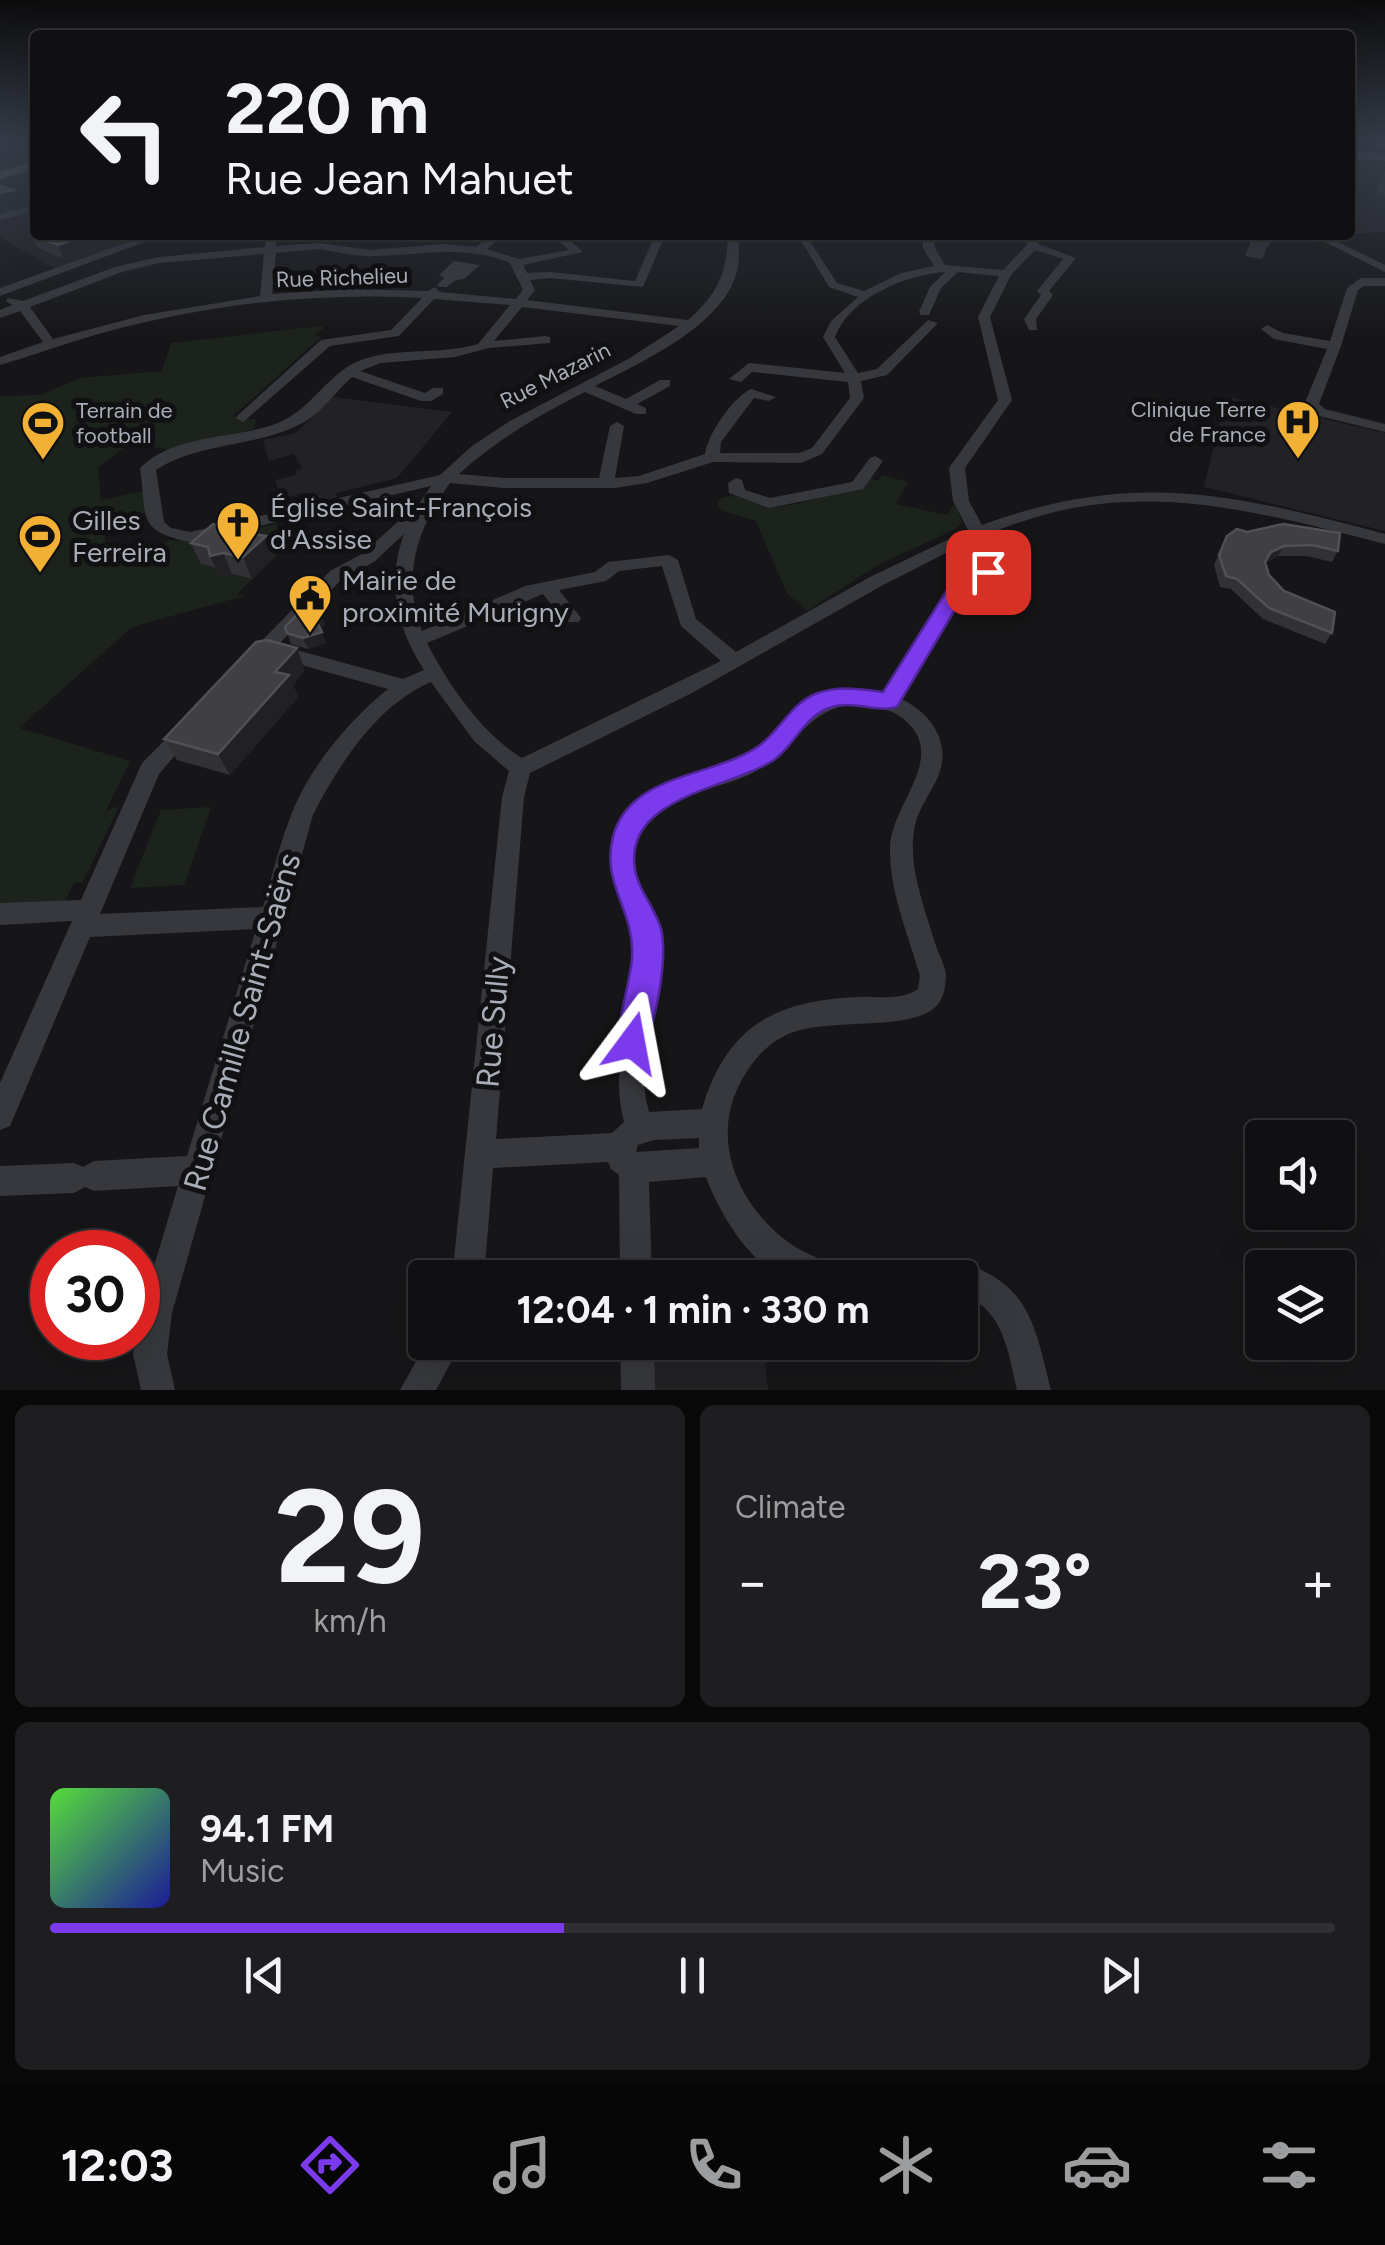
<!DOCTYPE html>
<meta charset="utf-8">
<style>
:root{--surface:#101012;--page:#1e1e20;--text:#f1f3f6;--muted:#9c9d9f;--line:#303032;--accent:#7c3aed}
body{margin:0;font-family:Figtree,sans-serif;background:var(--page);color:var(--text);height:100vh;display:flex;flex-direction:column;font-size:38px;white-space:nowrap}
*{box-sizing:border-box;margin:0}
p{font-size:32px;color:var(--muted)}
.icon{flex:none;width:55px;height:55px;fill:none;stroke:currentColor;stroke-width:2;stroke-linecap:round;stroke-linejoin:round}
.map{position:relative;height:1390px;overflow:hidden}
.drawer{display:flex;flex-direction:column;gap:15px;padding:15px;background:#09090a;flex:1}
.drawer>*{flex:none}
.banner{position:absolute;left:30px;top:30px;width:1325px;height:210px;border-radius:10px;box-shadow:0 10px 40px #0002,0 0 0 2px var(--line);background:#101012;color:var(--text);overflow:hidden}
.buttons{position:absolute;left:1245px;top:1120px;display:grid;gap:20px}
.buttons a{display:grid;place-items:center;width:110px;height:110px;border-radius:10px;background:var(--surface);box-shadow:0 10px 40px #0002,0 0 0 2px var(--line);font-size:50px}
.speed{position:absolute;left:30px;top:1230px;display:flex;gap:20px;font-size:50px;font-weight:700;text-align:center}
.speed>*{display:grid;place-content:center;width:130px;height:130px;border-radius:50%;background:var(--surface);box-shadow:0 10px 40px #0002,0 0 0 2px var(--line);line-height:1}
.speed .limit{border:15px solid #d22;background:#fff;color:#111}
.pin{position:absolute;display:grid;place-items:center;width:85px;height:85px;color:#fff;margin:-42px;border-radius:20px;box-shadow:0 5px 15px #0006}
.me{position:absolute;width:110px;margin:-55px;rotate:13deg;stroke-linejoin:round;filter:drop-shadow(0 0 8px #0008)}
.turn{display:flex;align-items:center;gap:35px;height:210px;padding:0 30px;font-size:45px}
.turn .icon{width:130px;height:130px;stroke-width:2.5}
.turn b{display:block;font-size:70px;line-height:85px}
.big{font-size:75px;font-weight:700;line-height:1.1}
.drawer .card{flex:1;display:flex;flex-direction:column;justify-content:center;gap:15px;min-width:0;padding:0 35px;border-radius:15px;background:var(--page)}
.drawer .dial{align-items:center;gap:0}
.dial b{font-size:130px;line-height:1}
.song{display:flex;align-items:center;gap:30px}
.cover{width:120px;height:120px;border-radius:15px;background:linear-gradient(135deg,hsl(110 70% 55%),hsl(240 70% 35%))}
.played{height:10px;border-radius:5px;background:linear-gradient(90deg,var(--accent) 40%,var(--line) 40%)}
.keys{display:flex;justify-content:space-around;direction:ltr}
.heat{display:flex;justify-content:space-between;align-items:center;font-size:55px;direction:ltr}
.drawer .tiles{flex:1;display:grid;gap:15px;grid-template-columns:1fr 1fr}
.card:last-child{grid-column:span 2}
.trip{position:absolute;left:408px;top:1260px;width:570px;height:100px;border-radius:10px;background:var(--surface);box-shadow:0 10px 40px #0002,0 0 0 2px var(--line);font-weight:700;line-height:100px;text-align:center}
.tabs{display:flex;height:160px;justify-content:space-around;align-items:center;background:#060607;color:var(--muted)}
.tabs .icon{width:70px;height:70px}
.tabs .selected{color:var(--accent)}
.tabs b{font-size:45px;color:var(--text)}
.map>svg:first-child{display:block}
.built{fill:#222225}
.green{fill:#1c231d}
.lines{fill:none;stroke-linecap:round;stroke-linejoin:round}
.minor{fill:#37383d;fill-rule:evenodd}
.major{fill:#53555c;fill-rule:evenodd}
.rail{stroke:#4a4c52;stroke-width:2.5;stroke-dasharray:6 5;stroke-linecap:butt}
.wall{fill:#323236}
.shaded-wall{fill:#212124}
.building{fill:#3f3f44;stroke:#4f5156;stroke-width:2.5}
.route{fill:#7c3aed;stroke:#51269a;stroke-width:2.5}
.labels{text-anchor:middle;stroke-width:10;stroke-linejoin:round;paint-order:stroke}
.far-street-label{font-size:22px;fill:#a8adb8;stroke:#111113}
.far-poi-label{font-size:22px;fill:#a8adb8;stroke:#111113;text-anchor:end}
.poi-label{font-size:28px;fill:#a8adb8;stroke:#111113;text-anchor:start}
.near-street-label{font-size:32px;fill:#a8adb8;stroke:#111113}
</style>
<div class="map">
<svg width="1385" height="1390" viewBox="0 0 1385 1390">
<rect width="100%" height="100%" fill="#161618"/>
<g class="built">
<path d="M0,142H35V235H162L61,272L0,237Z"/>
<path d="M1350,160L1385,162V232L1350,234Z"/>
<path d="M1226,396L1385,433V531L1204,487Z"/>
<path d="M333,397L452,412L397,478L336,493L337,499L308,506L303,493L281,499L275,480L297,475L295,470L302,468L294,454L269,461L263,440L296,433Z"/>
<path d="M764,1348L768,1390H654V1356Z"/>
</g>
<g class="green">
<path d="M321,326L324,328L315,335L321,337L233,416L257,420L253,429L168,450L132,442L98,467L101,500L144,491L147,512L103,522L108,561L136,567L168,540L195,541L277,524L284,549L274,558L254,553L218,569L220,577L232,574L252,579L237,594L244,596L132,627L19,728L130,761L106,811L119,806L83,882H74L63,906L0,909V396L40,395L80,378L162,371L171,343Z"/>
<path d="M882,475L908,482L896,504L947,515L955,503L962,522L956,529L879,564L807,611L787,593L756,521L723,511L717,505L721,498C740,492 749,503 767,506C798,511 840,488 869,478L878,481Z"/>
<path d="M211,807L184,885L130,888L161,810Z"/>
</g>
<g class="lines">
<g class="minor">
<path d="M35,205V211L0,220V214Z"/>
<path d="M148,235H163L0,296V288Z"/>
<path d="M267,235H277L276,246L319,243L371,250L443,244L476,247L487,238L519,235L495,242L487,249L519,259L569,250L561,243L534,235C555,235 568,236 583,252L523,265L527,273L550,272L635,281L655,235H665L643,287L550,278L530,280L535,290L527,300L688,320C717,295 727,273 728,235H738C739,248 740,262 736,275C720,327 640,363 595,386L626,399L660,380H670V386L637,404L646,408V414H636L585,392C539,415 496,440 459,474L504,478H599L610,426L617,422L624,426L615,478L639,476L705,454C708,434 732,398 751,389L776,397L769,401L754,398L721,442L720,453H799L812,448L850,398L848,382L752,372L741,382L729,379L749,363L845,373L823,337L831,321L858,297L829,287L805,247L795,235H806L837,283L864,291L901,273L934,266L923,248V235H933L935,248L945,265L1003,270L1027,245V235H1037L1038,244L1076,258L1049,291L1053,295L1036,319L1037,330H1029L1024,319L1041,295L1037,291L1063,259L1035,250L1011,275L990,317L1012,400L965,468L969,501L982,525C1135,469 1234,494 1385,534V544C1281,518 1181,488 1073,508C1040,514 1008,526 977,538L991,547L1002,566L994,576L968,588L901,699C921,708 939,726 942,749C946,773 928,792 919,813C912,829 912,848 914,865C918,893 928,920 936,946C939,955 945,966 946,975C946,983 944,998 938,1004C915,1034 824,1015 784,1036C761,1048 746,1069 736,1092C711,1151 746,1216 797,1248C811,1256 825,1261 839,1267L844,1278C827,1278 805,1281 789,1278C751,1269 718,1210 706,1177L649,1182L652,1278H620L619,1175L611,1169L608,1162L493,1168L484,1278H452L502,797L509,771L474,741L431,682C377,705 339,764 313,815L172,1313L167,1354L175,1390H141L133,1354L140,1313L178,1186L94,1191L85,1187L74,1193L0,1196V1166L74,1163L83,1167L94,1161L187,1156L256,929L90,937L10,1126L0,1130V1083L72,921L0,925V903L81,900L142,763L179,726H193L196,731L159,774L100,914L263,907C272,877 279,846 290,818C308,769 348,721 388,689L269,656L254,666L244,659L330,571L362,554L402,518L411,516L431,486L190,542C136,531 147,517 140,468C176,433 234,440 278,423C313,409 329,370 364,359C401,347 441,355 478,344L510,305L434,299L399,336L330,346L243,422L236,418L238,415L321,340L391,330L422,298C311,292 202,305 95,335C63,344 32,356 0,365V357L43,342L20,311L0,318V310L12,305L6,301L8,298L23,301L115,267L159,257L265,247ZM319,249C337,252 357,257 375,256C421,255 466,244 510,263L523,290L516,299L440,292L435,287L428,291L348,289L272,294L276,253ZM264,254L260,296L144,315L53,339L30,307L122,272L159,263ZM945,272L930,287L919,312L921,315H929L941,288L958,272L999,276L978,317L998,400L949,468L953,501L968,530L870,577L736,652L696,619L678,560L669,555L608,562L595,572L525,586L422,631C401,576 417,528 450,483L504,488H615L647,483L713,462L801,463L822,454L864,398L861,381L887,375L938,323L928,320L877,369L858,373L835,337C850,297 906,275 945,272ZM522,307L679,326L630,358L510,421L472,446L440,475L190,532L171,528L164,522L156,470C202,441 259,448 306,421C324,410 336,391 352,377L421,401H431L443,394V388H433L425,393L360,371L381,363L455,357L489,348L550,343V337L545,336L494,341ZM404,534C386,584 397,628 424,670L403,679L278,645L342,579L374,562ZM964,544L978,554L984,565L955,580L884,693C864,689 842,687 823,695C793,706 777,734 752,752C708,781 641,776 617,830C599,870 633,902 635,940C639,1003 607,1059 624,1122L612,1133L496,1139L524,797L530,773L692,693L883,585ZM662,566L681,626L721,661L522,758C482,734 448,684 427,643L543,594L565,622H579L581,618L559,590L606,581L619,571ZM852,704C876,706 899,709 914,730C939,765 891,808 890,847C889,891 908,934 920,976L918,989C901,1001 877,996 858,997C775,1000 726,1027 702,1109L649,1112C632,1055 665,997 660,938C657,905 623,871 637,837C656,791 717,793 754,772C790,751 808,710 852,704ZM699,1138V1148L636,1152L638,1145L654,1140Z"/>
<path d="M388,235H402L397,238Z"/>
<path d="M1311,235H1324L1385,265V272Z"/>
<path d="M454,261L480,265L464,279L456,280L447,287H439L437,285L444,278L439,275Z"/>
<path d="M1361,278H1385V286H1364L1358,290L1341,346L1319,404L1325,409L1385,424V432L1315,415L1304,405L1327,349L1274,339L1261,329L1267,325L1283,333L1330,341L1347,288Z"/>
<path d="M875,456L883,461L863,489L769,508L729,493L728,483L736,478L742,480L745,490L770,498L852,482L870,458Z"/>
<path d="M960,1262C1030,1283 1035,1326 1051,1390H1017C1008,1351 1003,1307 960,1294V1278H944L949,1267Z"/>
<path d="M427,1342H462L436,1390H400Z"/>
<path d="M620,1342H654L655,1390H621Z"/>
</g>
<g class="major">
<path d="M1350,151L1385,153V161L1350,159Z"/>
<path d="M35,161V169L0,179V171Z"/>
</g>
<path class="rail" d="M1369,142L1385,147"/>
</g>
<g class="wall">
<path d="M1384,173H1385V196L1377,195L1378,185Z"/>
<path d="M31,235L109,243L64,259L38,248Z"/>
<path d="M1254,235H1273L1262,259L1245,256Z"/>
<path d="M243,525L246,532L274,558L252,579L232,574L220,577L216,568L201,564L191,543L229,528Z"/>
<path d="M1237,529L1338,551L1332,562L1306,556H1278L1265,563L1269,575L1284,591L1332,633L1325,644L1263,619L1231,589L1220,587L1214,565L1227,536Z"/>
<path d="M325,624L320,629L326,643L308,649L291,644L287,633Z"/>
<path d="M305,670L293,685L298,697L230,775L177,760L164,739Z"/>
</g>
<g class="shaded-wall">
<path d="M1368,158L1362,170L1350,172V161Z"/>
<path d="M13,190L19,202L0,207V193Z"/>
<path d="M88,235H106L109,243L64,259L58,245Z"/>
<path d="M243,525L253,549L266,536L274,558L252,579L243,557Z"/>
<path d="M1284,546L1278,556L1266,562L1271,552Z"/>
<path d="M223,553L232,574L220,577L210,556Z"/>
<path d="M321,613L325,624L320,630L315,619Z"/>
<path d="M322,632L326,643L308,649L303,638Z"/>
<path d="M297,648L305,670L293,685L298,697L230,775L218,754L275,672Z"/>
</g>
<g class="building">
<path d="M1350,156L1368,158L1350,161Z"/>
<path d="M0,186L13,190L0,193Z"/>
<path d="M35,233V235H88L58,245L31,235Z"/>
<path d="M1254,235H1273L1270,241L1253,238Z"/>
<path d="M213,524L229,528L243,525L245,532L266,536L243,557L223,553L210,556L208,547L191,543Z"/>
<path d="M1283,524L1340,533L1338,551L1312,545L1284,546L1271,552L1265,562L1269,575L1284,591L1335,612L1332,633L1269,608L1237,579L1226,576L1219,555L1227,536L1237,529L1247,532Z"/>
<path d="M302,609L321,613L315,619L322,632L303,638L287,633L285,627Z"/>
<path d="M267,640L297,648L275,672L289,675L218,754L164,739L256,642Z"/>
</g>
<linearGradient id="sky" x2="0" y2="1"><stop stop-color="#0c0c0d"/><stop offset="0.42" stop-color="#363c48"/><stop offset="1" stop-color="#363c48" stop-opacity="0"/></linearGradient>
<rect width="1385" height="336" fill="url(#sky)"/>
<path class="route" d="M988,566L998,572L968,588L897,707C875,713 852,699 829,708C804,717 794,746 774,760C732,788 623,796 635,869C638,891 658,911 662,933C667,965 655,1024 642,1054L632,1058L621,1054C612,1033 631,983 632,957C635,908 599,884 614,833C633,772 717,777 760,745C780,730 791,704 815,694C838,685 860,689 883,692L954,579Z"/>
<defs>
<symbol id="hospital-pin" viewBox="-11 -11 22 30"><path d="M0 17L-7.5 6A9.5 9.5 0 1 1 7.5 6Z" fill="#f2b134" stroke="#111113"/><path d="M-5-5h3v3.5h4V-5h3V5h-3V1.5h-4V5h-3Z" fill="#111"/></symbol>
<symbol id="stadium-pin" viewBox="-11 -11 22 30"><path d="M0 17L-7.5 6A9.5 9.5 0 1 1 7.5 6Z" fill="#f2b134" stroke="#111113"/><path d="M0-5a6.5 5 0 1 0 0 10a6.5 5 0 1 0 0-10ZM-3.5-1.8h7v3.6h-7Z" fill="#111"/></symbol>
<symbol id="church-pin" viewBox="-11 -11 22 30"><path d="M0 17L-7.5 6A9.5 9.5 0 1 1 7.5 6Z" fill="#f2b134" stroke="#111113"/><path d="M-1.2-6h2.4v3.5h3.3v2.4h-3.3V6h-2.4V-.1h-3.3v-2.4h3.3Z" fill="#111"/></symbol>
<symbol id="civic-pin" viewBox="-11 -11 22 30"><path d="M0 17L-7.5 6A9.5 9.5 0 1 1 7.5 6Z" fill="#f2b134" stroke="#111113"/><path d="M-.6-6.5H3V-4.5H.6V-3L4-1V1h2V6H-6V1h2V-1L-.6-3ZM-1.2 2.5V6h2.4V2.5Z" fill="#111"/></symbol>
</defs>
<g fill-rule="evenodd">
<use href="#hospital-pin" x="1273" y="397" width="50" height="68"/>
<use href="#stadium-pin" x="18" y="398" width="50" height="68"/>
<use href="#church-pin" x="213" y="498" width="50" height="68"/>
<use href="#stadium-pin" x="15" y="511" width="50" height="68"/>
<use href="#civic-pin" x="285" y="571" width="50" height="68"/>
</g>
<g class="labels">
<g class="far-street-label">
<text transform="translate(342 277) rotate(-2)" y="8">Rue Richelieu</text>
<text transform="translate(555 375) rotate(-27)" y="8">Rue Mazarin</text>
</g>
<g class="far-poi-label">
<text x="1266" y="417">Clinique Terre<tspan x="1266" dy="25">de France</tspan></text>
<text x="76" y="418" text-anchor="start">Terrain de<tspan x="76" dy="25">football</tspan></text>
</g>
<g class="poi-label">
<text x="270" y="517">Église Saint-François<tspan x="270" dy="32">d'Assise</tspan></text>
<text x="72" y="530">Gilles<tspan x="72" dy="32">Ferreira</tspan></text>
<text x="342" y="590">Mairie de<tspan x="342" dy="32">proximité Murigny</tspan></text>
</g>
<g class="near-street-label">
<text transform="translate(242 1022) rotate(-74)" y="11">Rue Camille Saint-Saëns</text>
<text transform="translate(493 1022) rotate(-85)" y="11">Rue Sully</text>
</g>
</g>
</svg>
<div class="buttons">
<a><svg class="icon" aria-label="sound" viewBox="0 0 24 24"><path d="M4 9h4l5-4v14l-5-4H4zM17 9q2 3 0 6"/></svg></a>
<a><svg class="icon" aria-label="layers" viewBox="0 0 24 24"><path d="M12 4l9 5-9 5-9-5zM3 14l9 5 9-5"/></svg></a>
</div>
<div class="speed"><div class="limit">30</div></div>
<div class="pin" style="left:988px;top:572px;background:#d93025"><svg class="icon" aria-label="arrive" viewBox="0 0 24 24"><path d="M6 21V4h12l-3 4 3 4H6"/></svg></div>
<svg class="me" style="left:632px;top:1043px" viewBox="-20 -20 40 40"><path d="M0-17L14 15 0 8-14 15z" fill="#7c3aed" stroke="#fff" stroke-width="4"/></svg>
<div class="trip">12:04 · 1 min · 330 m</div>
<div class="banner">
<div class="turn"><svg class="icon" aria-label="left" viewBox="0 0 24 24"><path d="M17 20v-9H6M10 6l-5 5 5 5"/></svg><div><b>220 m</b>Rue Jean Mahuet</div></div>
</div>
</div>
<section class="drawer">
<div class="tiles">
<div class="card dial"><b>29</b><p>km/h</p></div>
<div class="card"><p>Climate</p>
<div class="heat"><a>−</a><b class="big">23°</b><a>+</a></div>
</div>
<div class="card">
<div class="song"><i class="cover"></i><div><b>94.1 FM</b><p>Music</p></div></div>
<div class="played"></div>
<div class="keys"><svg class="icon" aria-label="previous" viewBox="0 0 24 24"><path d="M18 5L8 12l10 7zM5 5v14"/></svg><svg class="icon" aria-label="pause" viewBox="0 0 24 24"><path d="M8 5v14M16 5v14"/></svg><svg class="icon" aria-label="next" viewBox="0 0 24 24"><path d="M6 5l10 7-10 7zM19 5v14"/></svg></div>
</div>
</div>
</section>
<nav class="tabs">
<b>12:03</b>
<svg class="icon selected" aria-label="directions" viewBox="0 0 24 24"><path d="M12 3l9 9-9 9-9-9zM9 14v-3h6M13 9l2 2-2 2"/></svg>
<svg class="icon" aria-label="music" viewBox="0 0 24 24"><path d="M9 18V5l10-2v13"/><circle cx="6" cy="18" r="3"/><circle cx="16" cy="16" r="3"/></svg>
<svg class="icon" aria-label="phone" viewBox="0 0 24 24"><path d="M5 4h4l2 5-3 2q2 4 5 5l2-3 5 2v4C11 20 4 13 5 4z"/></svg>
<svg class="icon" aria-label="climate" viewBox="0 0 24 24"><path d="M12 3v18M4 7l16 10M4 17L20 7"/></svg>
<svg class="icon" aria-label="car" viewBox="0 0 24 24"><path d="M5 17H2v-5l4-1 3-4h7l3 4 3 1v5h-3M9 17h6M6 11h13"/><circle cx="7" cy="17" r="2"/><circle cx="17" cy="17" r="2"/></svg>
<svg class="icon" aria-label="filters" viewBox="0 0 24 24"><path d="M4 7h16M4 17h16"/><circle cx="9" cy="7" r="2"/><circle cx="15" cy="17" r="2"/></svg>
</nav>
